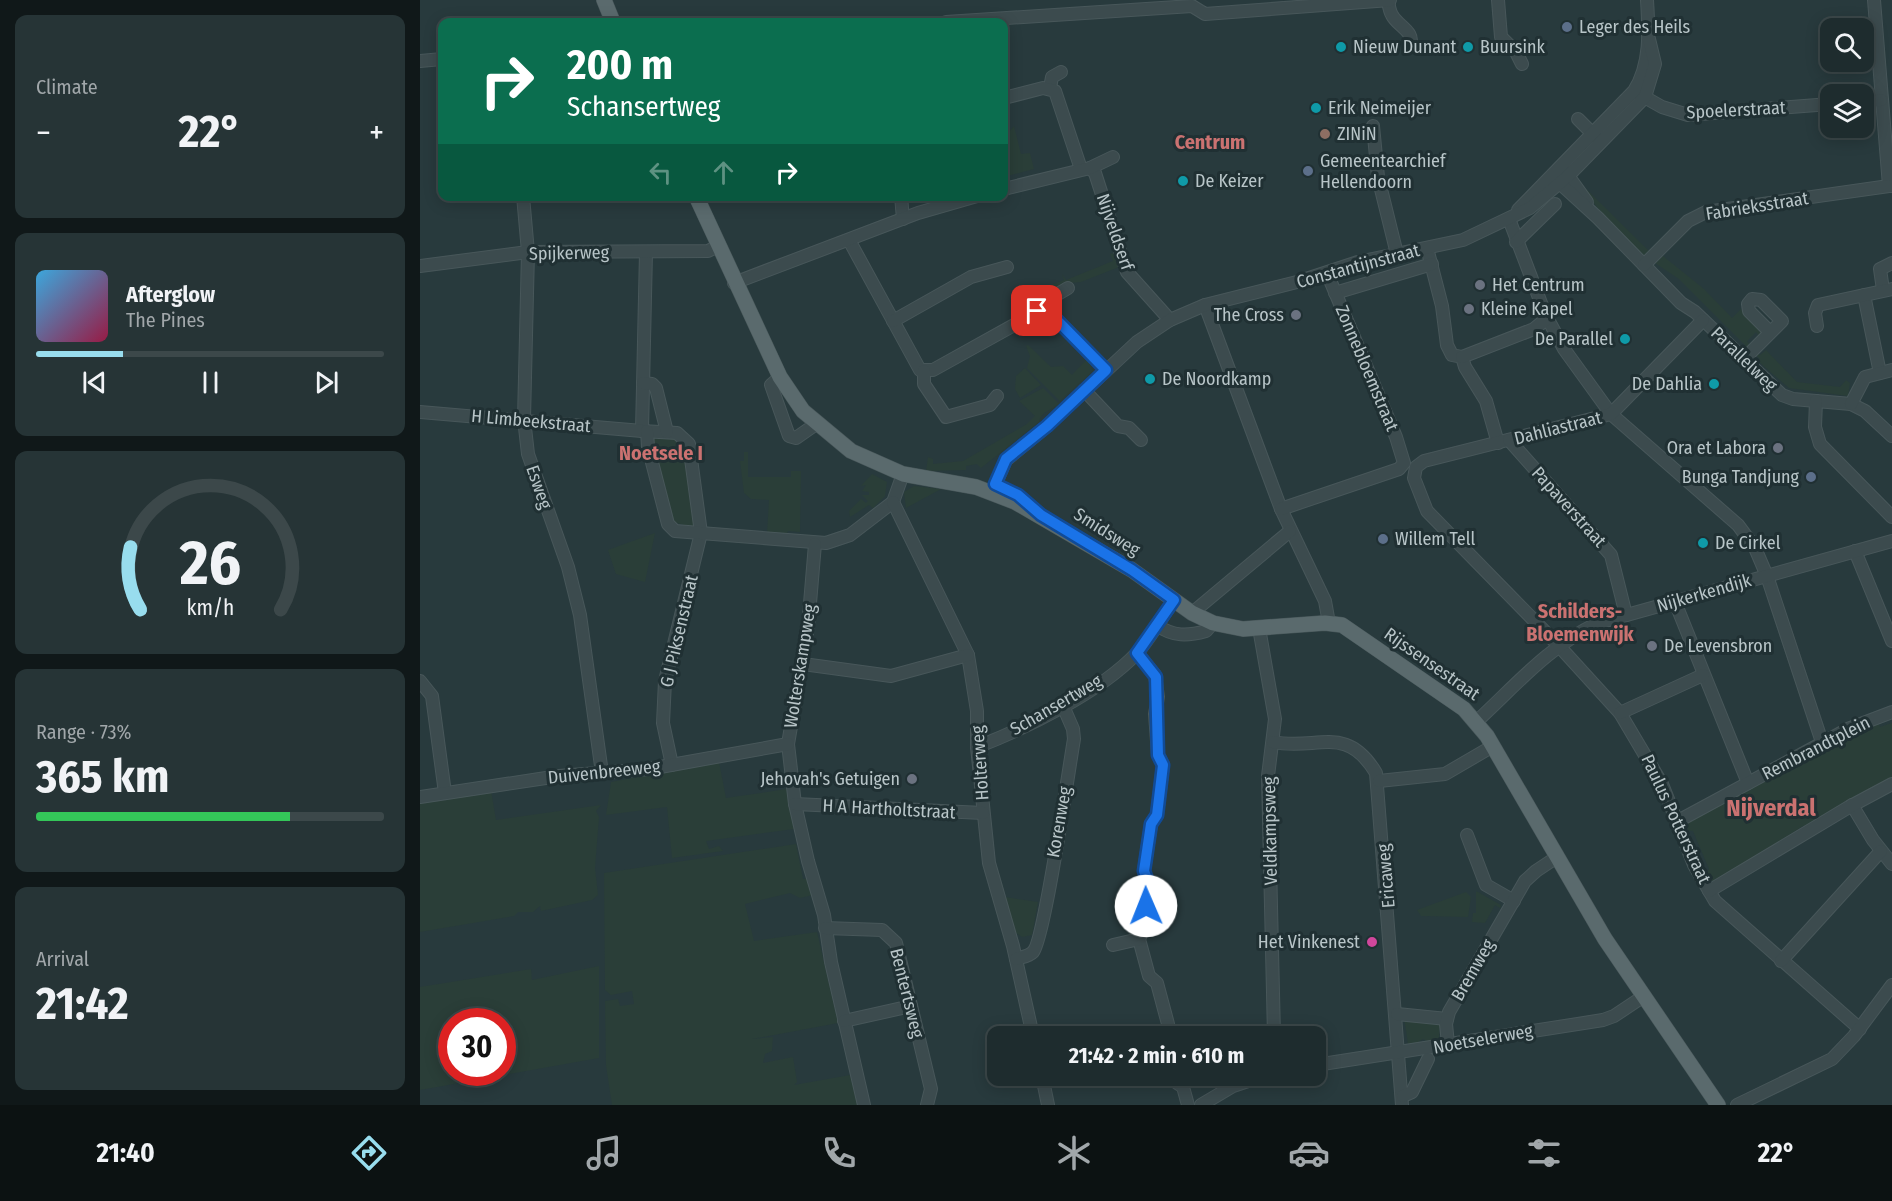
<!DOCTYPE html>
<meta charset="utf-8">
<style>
:root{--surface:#1e2c2e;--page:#263436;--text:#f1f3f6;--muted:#a1a7aa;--line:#3c484a;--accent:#98ddee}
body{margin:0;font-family:"Fira Sans Condensed",sans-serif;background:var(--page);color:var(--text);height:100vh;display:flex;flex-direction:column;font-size:22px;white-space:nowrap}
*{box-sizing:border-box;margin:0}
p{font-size:20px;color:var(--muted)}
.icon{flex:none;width:33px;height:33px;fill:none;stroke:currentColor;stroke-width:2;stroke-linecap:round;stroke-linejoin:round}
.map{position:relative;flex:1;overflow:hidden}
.side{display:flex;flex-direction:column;gap:15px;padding:15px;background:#101819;width:420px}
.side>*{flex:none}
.banner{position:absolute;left:18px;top:18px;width:570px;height:183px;border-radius:12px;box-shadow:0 3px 15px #0003,0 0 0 2px var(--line);background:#0b6e4f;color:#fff;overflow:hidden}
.fabs{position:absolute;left:1400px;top:18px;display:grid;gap:12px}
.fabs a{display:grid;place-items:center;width:54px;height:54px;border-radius:12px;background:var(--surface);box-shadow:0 3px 15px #0003,0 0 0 2px var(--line);font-size:30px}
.speed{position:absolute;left:18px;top:1008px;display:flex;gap:12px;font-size:30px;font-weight:700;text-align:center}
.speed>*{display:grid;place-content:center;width:78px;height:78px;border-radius:50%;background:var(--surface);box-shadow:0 3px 15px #0003,0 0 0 2px var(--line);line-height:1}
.speed .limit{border:9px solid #d22;background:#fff;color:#111}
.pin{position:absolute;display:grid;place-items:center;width:51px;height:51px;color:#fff;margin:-26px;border-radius:12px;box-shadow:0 3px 9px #0006}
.me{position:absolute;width:66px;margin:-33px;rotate:359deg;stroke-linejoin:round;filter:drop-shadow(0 0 4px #0008)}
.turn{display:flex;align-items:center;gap:21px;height:126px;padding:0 30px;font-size:27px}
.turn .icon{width:78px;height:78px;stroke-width:2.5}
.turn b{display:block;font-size:42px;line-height:51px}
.lanes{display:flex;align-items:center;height:57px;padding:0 30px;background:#0003;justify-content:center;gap:30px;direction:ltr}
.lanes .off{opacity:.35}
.big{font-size:45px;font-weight:700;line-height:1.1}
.side .tile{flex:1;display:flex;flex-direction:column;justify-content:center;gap:9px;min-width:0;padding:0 21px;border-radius:12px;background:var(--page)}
.side .dial{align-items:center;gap:0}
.dial svg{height:156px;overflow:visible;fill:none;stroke:var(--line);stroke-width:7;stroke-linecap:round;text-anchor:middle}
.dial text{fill:var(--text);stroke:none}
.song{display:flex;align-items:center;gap:18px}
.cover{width:72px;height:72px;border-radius:9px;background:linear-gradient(135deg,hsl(200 70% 55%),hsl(340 70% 35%))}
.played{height:6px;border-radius:3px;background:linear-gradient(90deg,var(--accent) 25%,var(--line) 25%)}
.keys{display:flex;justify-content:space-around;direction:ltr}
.heat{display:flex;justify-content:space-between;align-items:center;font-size:33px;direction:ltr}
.charge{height:9px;border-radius:4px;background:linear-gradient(90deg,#34c759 73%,var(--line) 0)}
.trip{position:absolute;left:567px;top:1026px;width:339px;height:60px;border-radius:12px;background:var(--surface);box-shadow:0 3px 15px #0003,0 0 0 2px var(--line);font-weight:700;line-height:60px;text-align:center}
.tab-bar{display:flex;height:96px;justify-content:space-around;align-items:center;background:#0c1212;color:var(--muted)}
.tab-bar .icon{width:42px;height:42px}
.tab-bar .selected{color:var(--accent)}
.tab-bar b{font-size:27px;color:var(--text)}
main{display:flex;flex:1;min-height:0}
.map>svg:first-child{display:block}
.green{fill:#2a3e38;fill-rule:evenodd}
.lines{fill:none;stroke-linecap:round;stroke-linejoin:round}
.minor-casing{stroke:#48575a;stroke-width:14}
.major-casing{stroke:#48575a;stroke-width:16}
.minor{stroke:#3c4b4e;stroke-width:12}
.major{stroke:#5a6a6d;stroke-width:15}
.route-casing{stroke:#114b97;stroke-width:15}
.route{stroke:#1a73e8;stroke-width:10}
.service-dot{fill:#5c6f8a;stroke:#203033;stroke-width:2}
.culture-dot{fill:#0f9aa8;stroke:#203033;stroke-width:2}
.education-dot{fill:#8d6e63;stroke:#203033;stroke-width:2}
.worship-dot{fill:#6b7280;stroke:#203033;stroke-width:2}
.hotel-dot{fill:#d1479c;stroke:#203033;stroke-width:2}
.labels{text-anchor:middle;stroke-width:6;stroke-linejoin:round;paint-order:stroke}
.poi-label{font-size:18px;fill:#b8c5c8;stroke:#203033;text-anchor:start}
.street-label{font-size:18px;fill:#b8c5c8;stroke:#203033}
.neighbourhood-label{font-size:20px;font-weight:bold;fill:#cb7271;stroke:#203033}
.district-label{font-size:24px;font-weight:bold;fill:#cb7271;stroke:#203033}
</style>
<main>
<section class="side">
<div class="tile"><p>Climate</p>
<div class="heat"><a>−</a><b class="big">22°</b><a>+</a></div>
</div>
<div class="tile">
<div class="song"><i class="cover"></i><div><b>Afterglow</b><p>The Pines</p></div></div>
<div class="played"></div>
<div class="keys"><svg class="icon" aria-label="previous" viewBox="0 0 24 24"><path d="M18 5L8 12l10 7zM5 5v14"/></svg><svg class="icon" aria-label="pause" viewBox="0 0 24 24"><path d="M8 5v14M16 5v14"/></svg><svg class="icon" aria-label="next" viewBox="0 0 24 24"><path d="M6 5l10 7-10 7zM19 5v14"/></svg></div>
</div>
<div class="tile dial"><svg viewBox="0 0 100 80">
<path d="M14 69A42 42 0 1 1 86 69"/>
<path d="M14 69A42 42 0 0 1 9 37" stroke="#98ddee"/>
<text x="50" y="56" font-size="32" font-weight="700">26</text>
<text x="50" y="72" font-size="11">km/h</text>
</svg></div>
<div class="tile"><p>Range · 73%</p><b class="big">365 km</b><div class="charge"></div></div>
<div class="tile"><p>Arrival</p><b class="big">21:42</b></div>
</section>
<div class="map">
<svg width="1472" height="1105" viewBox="0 0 1472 1105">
<rect width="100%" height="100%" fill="#283a3d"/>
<g class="green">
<path d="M594,126L601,154L610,153L614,169L587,176L584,160L589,158L588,133Z"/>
<path d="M1162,185L1230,252L1225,257L1185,217L1160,186Z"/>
<path d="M695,253L699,267L661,282L650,283L623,305L609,310L606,308L601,289L605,295L644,280L642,274L646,280L693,261L690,254Z"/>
<path d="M1243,256L1284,289L1312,318L1321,309L1342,329L1340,337L1336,332L1327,341L1331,346L1328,348L1259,279L1235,263Z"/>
<path d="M608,345L631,367L643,366L652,375L667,359L673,371L640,401L607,368L610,356L606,346Z"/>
<path d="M1346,350L1377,382L1420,387L1426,380L1430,383L1428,396L1369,388L1338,361L1340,359L1334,354L1335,351L1340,355Z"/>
<path d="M605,368L621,385L600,398L595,389L596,376Z"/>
<path d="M623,388L639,404C632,410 622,410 619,422L561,468L557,464L546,466V470L506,471L508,457L513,459V464L543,461L607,424L615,416L599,401Z"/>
<path d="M235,435L256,437L268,446L275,525L270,527L251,521L231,439Z"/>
<path d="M324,452H328V477H371V471H381L380,532L368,531L366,536L347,534L349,500L331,499L324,493L320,461H324Z"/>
<path d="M452,474L467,482L465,496L453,508L449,505L430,517L429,511L441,499L446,503L448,501L442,495H449V492L442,491L446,485L441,486Z"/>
<path d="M494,486L521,489L486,508L484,492Z"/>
<path d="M235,533L225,582L196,574L188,550Z"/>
<path d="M1458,720L1460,727L1472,723V780L1387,827L1383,826L1294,884L1288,883L1284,877L1289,869L1273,831L1265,830V822L1359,770L1362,775L1386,763L1383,757L1421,737L1424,743L1447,732L1444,726Z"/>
<path d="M299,762L306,798L367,789L374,829L286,841L289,849L299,846L303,851L252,858L247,807L186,815L191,782Z"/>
<path d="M71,790L76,820L181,805L176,811L179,817L175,868L178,895L172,900L121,911L120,906L113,912H98L94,916L0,932V801Z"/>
<path d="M376,844L383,879L390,878L393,895L380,898L370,893L325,904L334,941L397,932L418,1023L332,1039L353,1037L352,1051L345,1054L343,1063L373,1057L377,1082L374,1085L430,1075L438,1105H192L186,1065L185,1001L198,999L200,1006L214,1004L212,991L191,995L185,990L184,873Z"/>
<path d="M1056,891L1081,905L1080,908L1075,905L1065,923L1052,922L1053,913H1056Z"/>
<path d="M1046,892L1051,897L1048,917L1001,916L997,910Z"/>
<path d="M585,897L618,902L612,935L602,937L595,932Z"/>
<path d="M179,966V1058L0,1090V987L111,969L112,980ZM32,1022H82V1072H32Z"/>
<path d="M984,1017L1020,1021L1019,1038L1016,1041L1008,1042L1003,1039L995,1044H988Z"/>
</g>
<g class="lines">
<defs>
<g id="minor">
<path d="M968,0C969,5 969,10 972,15C977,26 997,32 989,46"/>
<path d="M1078,0L1081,37L1096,52L1102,64"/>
<path d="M1454,0L1469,186H1472"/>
<path d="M526,22L772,6L785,14L970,0"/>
<path d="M0,61L22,59"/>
<path d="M630,88L632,77L641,72"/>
<path d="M1219,94L1242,107L1268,115L1410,104"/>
<path d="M584,98L623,88L635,91L661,169"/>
<path d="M1443,101L1461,100"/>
<path d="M1158,119L1179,140"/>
<path d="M953,126L958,177L977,254"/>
<path d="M670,168L675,173L707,272L750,320"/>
<path d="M1144,170L1167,202"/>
<path d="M1132,176L1178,218L1261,303L1275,312L1362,395L1373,399L1431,404L1445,411L1472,436"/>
<path d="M584,189L670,168L693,157"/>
<path d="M103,196L108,252L104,419L108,454L148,567L160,615L182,773"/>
<path d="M481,196L483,219"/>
<path d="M1098,210L1214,91C1231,64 1229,31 1227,0"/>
<path d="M1089,219L1124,311L1125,320L1130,323L1144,349L1191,414L1318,525L1335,548L1347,576L1402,742"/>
<path d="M429,240L500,370H513L621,310L631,314L686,370"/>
<path d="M1096,242L1135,204"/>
<path d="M1007,248L1022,306L1027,345L1032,355L1042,357L1045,367L1066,401L1078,443"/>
<path d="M226,252L222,431L257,433L269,444L281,533L245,681L243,723L252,765"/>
<path d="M1224,265L1268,221L1286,212L1469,186"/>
<path d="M0,266L108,252L288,251L298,246"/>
<path d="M314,283L498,213L557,196"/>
<path d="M1463,290L1460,269L1472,263"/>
<path d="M915,293L1012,264"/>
<path d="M1444,295L1460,373"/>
<path d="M785,305L861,509L905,601L909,623"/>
<path d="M624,310L631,298L648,288"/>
<path d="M1283,320L1191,414L1004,461L996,467L994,478L1007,511L1139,646L1200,713L1242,784L1274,865L1295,901L1440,1029"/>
<path d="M473,321L551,277L587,267"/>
<path d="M1397,326L1395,313L1398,305L1472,289"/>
<path d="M1042,357L1114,329L1125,320"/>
<path d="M1324,359L1362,321L1341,300L1332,299L1328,304L1329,311L1350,332"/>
<path d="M504,371V384L526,417L570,405L577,396"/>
<path d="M360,377L351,385L369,436L376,438L396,424"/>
<path d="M223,383L232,384L236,388L247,432"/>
<path d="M664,390L698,426L709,428L721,440"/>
<path d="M1396,401L1395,427L1400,444L1472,517"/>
<path d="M1431,404L1445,377L1472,370"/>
<path d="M0,412L222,431"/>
<path d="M227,431L228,447L248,524L255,531L406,543L430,535L473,502L483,474"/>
<path d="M1089,440L1191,555L1206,615"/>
<path d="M572,492L586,460L627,426L717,342L750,320L785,305L877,282L938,262L1043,240L1110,208L1148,176L1225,97L1235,64L1229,39"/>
<path d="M473,502L548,655L557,711V747L569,863L593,946L613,1036"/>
<path d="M861,509L979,469L984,463L976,437L907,273"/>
<path d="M395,544L388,627L368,744L375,804L388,861L404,915L411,962L444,1105"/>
<path d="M1435,551L1472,641"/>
<path d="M1255,602L1328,783"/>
<path d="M772,613L870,531"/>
<path d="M737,625C753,637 768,636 786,631L793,623"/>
<path d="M839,628L855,719L848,776L854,1036"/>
<path d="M717,653L735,675L738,697L735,714L738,755L743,765L737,815L731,824L724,871L728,883L724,928L719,939L729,976L737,983L748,1024L744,1036"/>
<path d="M383,664L471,676L548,655"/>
<path d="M0,681L12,696L25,793"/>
<path d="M1200,713L1283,675"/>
<path d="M1057,721C1096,685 1129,646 1178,623L1472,541"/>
<path d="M853,742C897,751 926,723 956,773L982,1105"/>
<path d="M557,747C608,727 679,693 717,653C731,637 742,617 754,600"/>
<path d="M959,781L1025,774L1073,746"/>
<path d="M0,797L139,776L229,769L368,744"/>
<path d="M375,804L563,813"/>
<path d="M1432,805L1453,840L1472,864"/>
<path d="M1258,821L1430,728L1472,712"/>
<path d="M1047,835L1066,885L1094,901"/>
<path d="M1289,891L1429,807L1472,784"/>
<path d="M405,928L462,930L476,943L511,1089L507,1105"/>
<path d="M693,945L719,939"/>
<path d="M596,959C601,957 608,957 613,952C624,941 649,768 654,739L653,729L643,706"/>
<path d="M1361,961L1461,851"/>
<path d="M977,1014L1027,1019"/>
<path d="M424,1021L491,1006"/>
<path d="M1028,1044L1026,1024L1029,1012L1105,881L1116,871L1137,857"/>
<path d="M896,1065L1183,1020L1194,1016L1224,996"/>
<path d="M622,1076L628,1105"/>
<path d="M754,1076L757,1083L763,1087L768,1105"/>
<path d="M983,1096L992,1092L1008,1059"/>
<path d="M781,1105L813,1086L843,1076"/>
<path d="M1317,1105L1412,1059L1434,1036L1472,985"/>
</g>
<g id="major">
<path d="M184,0L193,22"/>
<path d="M276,196L360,377L383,411L431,451L483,474L556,487L595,502L712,570L772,613L793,623L823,629L905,623L922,625L1044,709L1067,736L1185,939L1298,1105"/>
</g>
</defs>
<use href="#minor" class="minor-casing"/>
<use href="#major" class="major-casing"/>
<use href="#minor" class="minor"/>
<use href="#major" class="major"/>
</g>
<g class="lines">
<defs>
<path id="route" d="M617,311L631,314L686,370L627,426L586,459L575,484L598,495L621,515L712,570L754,600L717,653L736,677L738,755L743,765L737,815L731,824L724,871L728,882L726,906"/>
</defs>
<use href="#route" class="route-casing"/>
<use href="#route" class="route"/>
</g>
<g class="service-dot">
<circle cx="1147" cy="27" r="6"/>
<circle cx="888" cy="171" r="6"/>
<circle cx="1391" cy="477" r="6"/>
<circle cx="963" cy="539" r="6"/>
</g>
<g class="culture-dot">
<circle cx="921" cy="47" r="6"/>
<circle cx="1048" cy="47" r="6"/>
<circle cx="896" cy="108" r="6"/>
<circle cx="763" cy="181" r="6"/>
<circle cx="1205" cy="339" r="6"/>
<circle cx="730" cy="379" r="6"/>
<circle cx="1294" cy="384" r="6"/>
<circle cx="1283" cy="543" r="6"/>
</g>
<circle class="education-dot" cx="905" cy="134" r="6"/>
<g class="worship-dot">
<circle cx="1060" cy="285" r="6"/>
<circle cx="1049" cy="309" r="6"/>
<circle cx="876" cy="315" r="6"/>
<circle cx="1358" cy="448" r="6"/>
<circle cx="1232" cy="646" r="6"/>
<circle cx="492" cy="779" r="6"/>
</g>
<circle class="hotel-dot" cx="952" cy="942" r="6"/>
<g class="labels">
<g class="poi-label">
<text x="1159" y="33">Leger des Heils</text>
<text x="933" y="53">Nieuw Dunant</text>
<text x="1060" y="53">Buursink</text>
<text x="908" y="114">Erik Neimeijer</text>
<text x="917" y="140">ZINiN</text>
<text x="900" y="167">Gemeentearchief<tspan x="900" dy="21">Hellendoorn</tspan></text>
<text x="775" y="187">De Keizer</text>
<text x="1072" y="291">Het Centrum</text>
<text x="1061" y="315">Kleine Kapel</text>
<text x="864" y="321" text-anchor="end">The Cross</text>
<text x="1193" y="345" text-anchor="end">De Parallel</text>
<text x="742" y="385">De Noordkamp</text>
<text x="1282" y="390" text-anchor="end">De Dahlia</text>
<text x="1346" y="454" text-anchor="end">Ora et Labora</text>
<text x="1379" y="483" text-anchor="end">Bunga Tandjung</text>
<text x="975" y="545">Willem Tell</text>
<text x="1295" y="549">De Cirkel</text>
<text x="1244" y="652">De Levensbron</text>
<text x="480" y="785" text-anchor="end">Jehovah's Getuigen</text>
<text x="940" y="948" text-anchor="end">Het Vinkenest</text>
</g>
<g class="street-label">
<text transform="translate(1316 110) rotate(-3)" y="6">Spoelerstraat</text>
<text transform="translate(1337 206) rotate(-9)" y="6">Fabrieksstraat</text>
<text transform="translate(695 232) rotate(71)" y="6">Nijveldserf</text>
<text transform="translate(149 253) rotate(-1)" y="6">Spijkerweg</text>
<text transform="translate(938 266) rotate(-15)" y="6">Constantijnstraat</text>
<text transform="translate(1324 359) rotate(44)" y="6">Parallelweg</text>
<text transform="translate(947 368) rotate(67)" y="6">Zonnebloemstraat</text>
<text transform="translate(111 421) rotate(5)" y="6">H Limbeekstraat</text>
<text transform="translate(1138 428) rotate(-14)" y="6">Dahliastraat</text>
<text transform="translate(119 487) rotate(71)" y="6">Esweg</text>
<text transform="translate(1149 507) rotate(48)" y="6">Papaverstraat</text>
<text transform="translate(687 532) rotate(32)" y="6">Smidsweg</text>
<text transform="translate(1284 593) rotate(-16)" y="6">Nijkerkendijk</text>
<text transform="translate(259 631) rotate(-77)" y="6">G J Piksenstraat</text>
<text transform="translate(1012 664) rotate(35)" y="6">Rijssensestraat</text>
<text transform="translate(380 666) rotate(-81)" y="6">Wolterskampweg</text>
<text transform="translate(636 705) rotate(-30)" y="6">Schansertweg</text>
<text transform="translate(1396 748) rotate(-27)" y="6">Rembrandtplein</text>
<text transform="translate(560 763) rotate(-94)" y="6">Holterweg</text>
<text transform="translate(184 772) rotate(-6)" y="6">Duivenbreeweg</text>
<text transform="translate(469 809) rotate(3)" y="6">H A Hartholtstraat</text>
<text transform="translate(1256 819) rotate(65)" y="6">Paulus Potterstraat</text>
<text transform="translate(639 822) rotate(-80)" y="6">Korenweg</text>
<text transform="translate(850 831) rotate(-91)" y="6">Veldkampsweg</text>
<text transform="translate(966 876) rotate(-95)" y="6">Ericaweg</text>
<text transform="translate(1053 970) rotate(-60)" y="6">Bremweg</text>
<text transform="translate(487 993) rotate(76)" y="6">Bentertsweg</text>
<text transform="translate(1063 1039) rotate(-10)" y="6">Noetselerweg</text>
</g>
<g class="neighbourhood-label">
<text x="790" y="149">Centrum</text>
<text x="241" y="460">Noetsele I</text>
<text x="1160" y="618">Schilders-<tspan x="1160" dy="23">Bloemenwijk</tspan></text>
</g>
<g class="district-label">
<text x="1351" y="816">Nijverdal</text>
</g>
</g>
</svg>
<div class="fabs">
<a><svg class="icon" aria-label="search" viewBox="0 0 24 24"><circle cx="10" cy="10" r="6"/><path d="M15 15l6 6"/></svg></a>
<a><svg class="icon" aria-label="layers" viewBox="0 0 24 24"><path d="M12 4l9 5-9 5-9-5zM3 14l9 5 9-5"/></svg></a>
</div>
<div class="speed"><div class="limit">30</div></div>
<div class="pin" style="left:617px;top:311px;background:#d93025"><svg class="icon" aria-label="arrive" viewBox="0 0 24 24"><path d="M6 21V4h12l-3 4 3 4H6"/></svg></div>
<svg class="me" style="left:726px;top:906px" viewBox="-20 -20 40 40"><circle r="19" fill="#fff"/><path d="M0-13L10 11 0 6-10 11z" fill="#1a73e8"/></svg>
<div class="trip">21:42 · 2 min · 610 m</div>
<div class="banner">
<div class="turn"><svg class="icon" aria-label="right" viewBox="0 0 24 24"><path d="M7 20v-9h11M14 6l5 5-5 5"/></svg><div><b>200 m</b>Schansertweg</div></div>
<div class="lanes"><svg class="icon off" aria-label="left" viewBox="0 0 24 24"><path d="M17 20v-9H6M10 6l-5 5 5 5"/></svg><svg class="icon off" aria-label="ahead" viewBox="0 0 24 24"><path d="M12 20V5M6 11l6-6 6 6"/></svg><svg class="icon" aria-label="right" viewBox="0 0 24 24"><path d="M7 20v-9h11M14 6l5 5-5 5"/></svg></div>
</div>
</div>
</main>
<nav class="tab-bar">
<b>21:40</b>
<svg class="icon selected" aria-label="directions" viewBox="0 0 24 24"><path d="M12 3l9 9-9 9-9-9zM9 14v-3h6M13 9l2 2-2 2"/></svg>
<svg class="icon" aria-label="music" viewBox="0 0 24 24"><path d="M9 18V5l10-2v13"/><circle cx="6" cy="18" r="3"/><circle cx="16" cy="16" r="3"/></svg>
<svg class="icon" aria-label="phone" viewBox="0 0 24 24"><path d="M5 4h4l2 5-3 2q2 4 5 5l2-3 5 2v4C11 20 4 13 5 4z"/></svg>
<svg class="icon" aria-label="climate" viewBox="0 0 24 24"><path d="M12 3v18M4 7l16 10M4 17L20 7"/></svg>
<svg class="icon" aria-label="car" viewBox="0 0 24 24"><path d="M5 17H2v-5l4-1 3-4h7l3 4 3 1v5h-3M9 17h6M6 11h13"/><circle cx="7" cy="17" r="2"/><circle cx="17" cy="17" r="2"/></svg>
<svg class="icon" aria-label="filters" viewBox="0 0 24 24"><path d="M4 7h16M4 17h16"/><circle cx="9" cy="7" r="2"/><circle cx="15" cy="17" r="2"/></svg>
<b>22°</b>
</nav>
